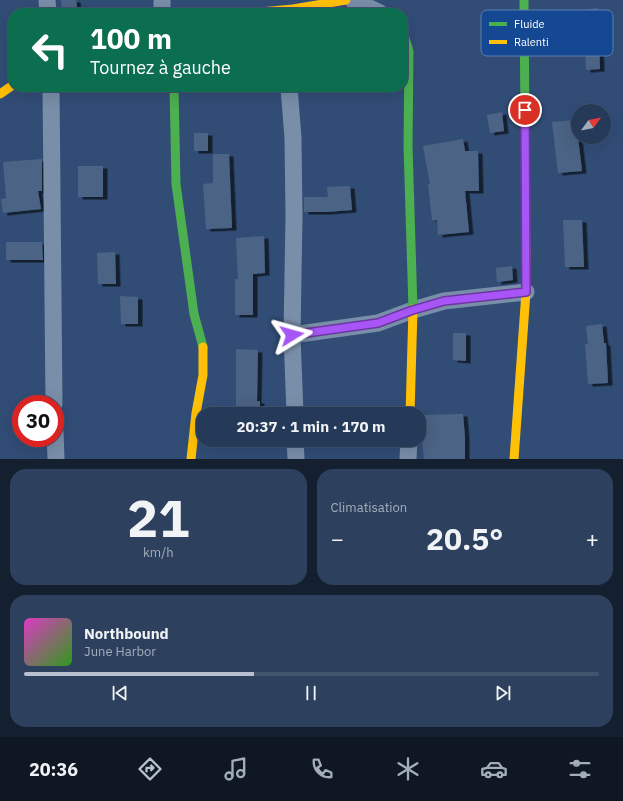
<!DOCTYPE html>
<html lang="fr">
<meta charset="utf-8">
<style>
:root{--surface:#253a58;--page:#2d415e;--text:#f1f3f6;--muted:#a3adba;--line:#42546e;--accent:#b7c1cf}
body{margin:0;font-family:"IBM Plex Sans",sans-serif;background:var(--page);color:var(--text);height:100vh;display:flex;flex-direction:column;font-size:15px;white-space:nowrap}
*{box-sizing:border-box;margin:0}
p{font-size:13px;color:var(--muted)}
.icon{flex:none;width:22px;height:22px;fill:none;stroke:currentColor;stroke-width:2;stroke-linecap:round;stroke-linejoin:round}
.map{position:relative;height:459px;overflow:hidden}
.details{display:flex;flex-direction:column;gap:10px;padding:10px;background:#142030;flex:1}
.details>*{flex:none}
.top-card{position:absolute;left:8px;top:8px;width:400px;height:84px;border-radius:16px;box-shadow:0 4px 16px #0002,0 0 0 1px var(--line);background:#0b6e4f;color:#fff;overflow:hidden}
.needle{width:26px;rotate:57deg}
.tools{position:absolute;left:571px;top:104px;display:grid;gap:8px}
.tools a{display:grid;place-items:center;width:40px;height:40px;border-radius:50%;background:var(--surface);box-shadow:0 4px 16px #0002,0 0 0 1px var(--line);font-size:20px}
.speed{position:absolute;left:12px;top:395px;display:flex;gap:8px;font-size:20px;font-weight:700;text-align:center}
.speed>*{display:grid;place-content:center;width:52px;height:52px;border-radius:50%;background:var(--surface);box-shadow:0 4px 16px #0002,0 0 0 1px var(--line);line-height:1}
.speed .limit{border:6px solid #d22;background:#fff;color:#111}
.pin{position:absolute;display:grid;place-items:center;width:34px;height:34px;color:#fff;margin:-17px;border:2px solid #fff;border-radius:50%;box-shadow:0 1px 4px #0007}
.me{position:absolute;width:44px;margin:-22px;rotate:82deg;stroke-linejoin:round;filter:drop-shadow(0 0 3px #0008)}
.turn{display:flex;align-items:center;gap:14px;height:84px;padding:0 16px;font-size:18px}
.turn .icon{width:52px;height:52px;stroke-width:2.5}
.turn b{display:block;font-size:28px;line-height:34px}
.big{font-size:30px;font-weight:800;line-height:1.1}
.details .widget{flex:1;display:flex;flex-direction:column;justify-content:center;gap:6px;min-width:0;padding:0 14px;border-radius:16px;background:var(--page)}
.details .dial{align-items:center;gap:0}
.dial b{font-size:52px;line-height:1}
.song{display:flex;align-items:center;gap:12px}
.cover{width:48px;height:48px;border-radius:6px;background:linear-gradient(135deg,hsl(310 70% 55%),hsl(110 70% 35%))}
.played{height:4px;border-radius:2px;background:linear-gradient(90deg,var(--accent) 40%,var(--line) 40%)}
.keys{display:flex;justify-content:space-around;direction:ltr}
.heat{display:flex;justify-content:space-between;align-items:center;font-size:22px;direction:ltr}
.details .tiles{flex:1;display:grid;gap:10px;grid-template-columns:1fr 1fr}
.widget:last-child{grid-column:span 2}
.trip{position:absolute;left:196px;top:407px;width:230px;height:40px;border-radius:16px;background:var(--surface);box-shadow:0 4px 16px #0002,0 0 0 1px var(--line);font-weight:800;line-height:40px;text-align:center}
.menu{display:flex;height:64px;justify-content:space-around;align-items:center;background:#0f1723;color:var(--muted)}
.menu .icon{width:28px;height:28px}
.menu .active{color:var(--accent)}
.menu b{font-size:18px;color:var(--text)}
.map>svg:first-child{display:block}
.building{fill:#4c6384;filter:url(#shadow)}
.lines{fill:none;stroke-linecap:round;stroke-linejoin:round}
.street{stroke:#798ea9;stroke-width:17}
.fast{stroke:#4caf50;stroke-width:9}
.slow{stroke:#ffc107;stroke-width:9}
.route-casing{stroke:#6d37a1;stroke-width:10}
.route{stroke:#a855f7;stroke-width:7}
.key{fill:#144893;stroke:#5a7fb3;stroke-width:1}
.key-label{font-size:11px;fill:#fff}
</style>
<div class="map">
<svg width="623" height="459" viewBox="0 0 623 459">
<defs>
<filter id="shadow"><feDropShadow dx="4.5" dy="2.5" stdDeviation="0" flood-color="#0009"/></filter>
</defs>
<rect width="100%" height="100%" fill="#314d76"/>
<g class="building">
<path d="M61,0H76L78,13H62Z"/>
<path d="M598,8L600,69L586,70L584,23L582,10Z"/>
<path d="M502,112L504,131L490,133L487,115Z"/>
<path d="M576,120L582,171L558,173L552,122Z"/>
<rect x="194" y="133" width="14" height="18"/>
<path d="M463,139L465,151H478L479,191H465L469,232L438,235L437,220H432L428,184H430L423,146Z"/>
<path d="M213,154H229L232,228L206,229L203,184L213,183Z"/>
<path d="M42,159V191H38L41,209L3,213L1,199L6,198L3,162Z"/>
<rect x="78" y="166" width="25" height="31"/>
<path d="M350,186L352,210L326,212H304V197H328L327,187Z"/>
<path d="M563,220H582L584,267H565Z"/>
<path d="M264,236L265,273L253,274V315H235V279H238L236,238Z"/>
<path d="M6,242H42L43,260H6Z"/>
<path d="M115,252L116,284H98L97,253Z"/>
<path d="M512,266L513,280L497,282L496,268Z"/>
<path d="M120,296L138,297V324H121Z"/>
<path d="M602,324L604,343H606L608,383L588,384L585,344H588L586,326Z"/>
<path d="M453,333H466V361L453,360Z"/>
<path d="M236,349L258,350L257,401H260V414H236Z"/>
<path d="M463,414L465,437V459H424L422,440V415Z"/>
</g>
<g class="lines">
<g class="street">
<path d="M47,0L48,13"/>
<path d="M353,0L380,13"/>
<path d="M162,13V0"/>
<path d="M51,87L54,404"/>
<path d="M289,87L293,138L294,216L292,335L295,414"/>
<path d="M292,335L378,323L413,310L444,301L526,292"/>
<path d="M55,431L56,459"/>
<path d="M295,440L296,459"/>
<path d="M408,459L409,440"/>
</g>
<g class="fast">
<path d="M524,0L526,250"/>
<path d="M403,32L409,51L408,146L413,309"/>
<path d="M174,87L176,184L194,314L203,347"/>
</g>
<g class="slow">
<path d="M248,13L293,9L346,0"/>
<path d="M0,94L13,85"/>
<path d="M410,414L413,309"/>
<path d="M191,459L196,413L203,375V347"/>
<path d="M514,459L526,292V250"/>
</g>
</g>
<g class="lines">
<defs>
<path id="route" d="M292,335L378,323L413,310L444,301L526,292L525,110"/>
</defs>
<use href="#route" class="route-casing"/>
<use href="#route" class="route"/>
</g>
<rect x="481" y="10" width="132" height="46" rx="6" class="key"/>
<rect x="489" y="22" width="18" height="4" fill="#4caf50"/>
<rect x="489" y="40" width="18" height="4" fill="#ffc107"/>
<g class="key-label">
<text x="514" y="28">Fluide</text>
<text x="514" y="46">Ralenti</text>
</g>
</svg>
<div class="tools">
<a><svg class="needle" viewBox="-14 -14 28 28"><path d="M0-13l5 13h-10z" fill="#e53935"/><path d="M0 13l5-13h-10z" fill="#a3adba"/></svg></a>
</div>
<div class="speed"><div class="limit">30</div></div>
<div class="pin" style="left:525px;top:110px;background:#d93025"><svg class="icon" aria-label="arrive" viewBox="0 0 24 24"><path d="M6 21V4h12l-3 4 3 4H6"/></svg></div>
<svg class="me" style="left:292px;top:335px" viewBox="-20 -20 40 40"><path d="M0-17L14 15 0 8-14 15z" fill="#a855f7" stroke="#fff" stroke-width="4"/></svg>
<div class="trip">20:37 · 1 min · 170 m</div>
<div class="top-card">
<div class="turn"><svg class="icon" aria-label="left" viewBox="0 0 24 24"><path d="M17 20v-9H6M10 6l-5 5 5 5"/></svg><div><b>100 m</b>Tournez à gauche</div></div>
</div>
</div>
<section class="details">
<div class="tiles">
<div class="widget dial"><b>21</b><p>km/h</p></div>
<div class="widget"><p>Climatisation</p>
<div class="heat"><a>−</a><b class="big">20.5°</b><a>+</a></div>
</div>
<div class="widget">
<div class="song"><i class="cover"></i><div><b>Northbound</b><p>June Harbor</p></div></div>
<div class="played"></div>
<div class="keys"><svg class="icon" aria-label="previous" viewBox="0 0 24 24"><path d="M18 5L8 12l10 7zM5 5v14"/></svg><svg class="icon" aria-label="pause" viewBox="0 0 24 24"><path d="M8 5v14M16 5v14"/></svg><svg class="icon" aria-label="next" viewBox="0 0 24 24"><path d="M6 5l10 7-10 7zM19 5v14"/></svg></div>
</div>
</div>
</section>
<nav class="menu">
<b>20:36</b>
<svg class="icon active" aria-label="directions" viewBox="0 0 24 24"><path d="M12 3l9 9-9 9-9-9zM9 14v-3h6M13 9l2 2-2 2"/></svg>
<svg class="icon" aria-label="music" viewBox="0 0 24 24"><path d="M9 18V5l10-2v13"/><circle cx="6" cy="18" r="3"/><circle cx="16" cy="16" r="3"/></svg>
<svg class="icon" aria-label="phone" viewBox="0 0 24 24"><path d="M5 4h4l2 5-3 2q2 4 5 5l2-3 5 2v4C11 20 4 13 5 4z"/></svg>
<svg class="icon" aria-label="climate" viewBox="0 0 24 24"><path d="M12 3v18M4 7l16 10M4 17L20 7"/></svg>
<svg class="icon" aria-label="car" viewBox="0 0 24 24"><path d="M5 17H2v-5l4-1 3-4h7l3 4 3 1v5h-3M9 17h6M6 11h13"/><circle cx="7" cy="17" r="2"/><circle cx="17" cy="17" r="2"/></svg>
<svg class="icon" aria-label="filters" viewBox="0 0 24 24"><path d="M4 7h16M4 17h16"/><circle cx="9" cy="7" r="2"/><circle cx="15" cy="17" r="2"/></svg>
</nav>
